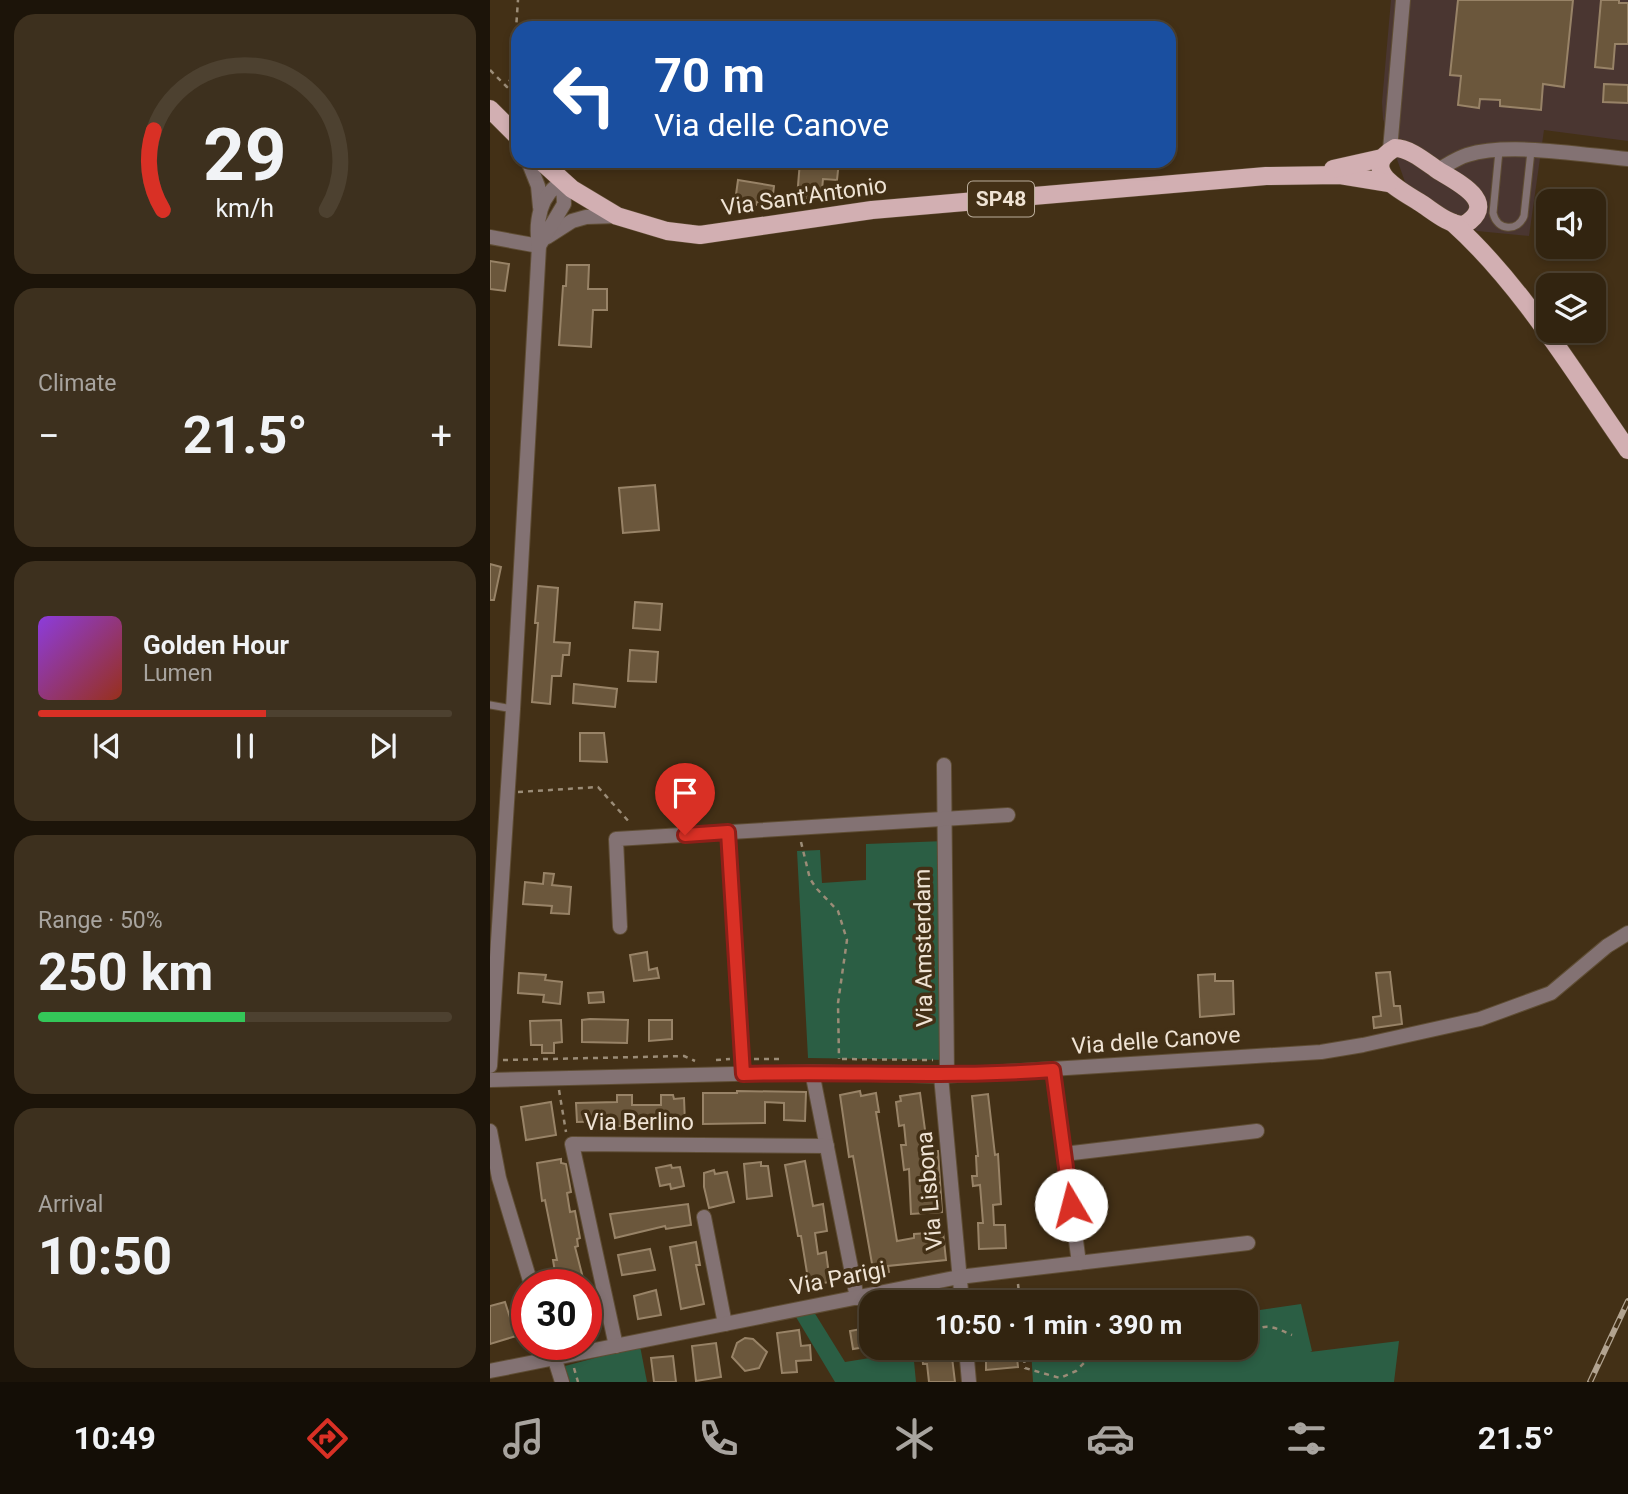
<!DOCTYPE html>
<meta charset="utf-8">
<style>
:root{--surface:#322410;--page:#3d301e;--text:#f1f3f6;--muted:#a8a49f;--line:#4d4130;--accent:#d93025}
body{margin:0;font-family:Roboto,sans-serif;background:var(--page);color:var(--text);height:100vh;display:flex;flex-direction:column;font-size:26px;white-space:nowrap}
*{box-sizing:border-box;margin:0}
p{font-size:23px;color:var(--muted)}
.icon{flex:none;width:38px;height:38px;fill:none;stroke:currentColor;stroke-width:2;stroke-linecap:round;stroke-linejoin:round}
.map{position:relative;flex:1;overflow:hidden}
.details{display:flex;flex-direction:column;gap:14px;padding:14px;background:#1c1409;width:490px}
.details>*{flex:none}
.top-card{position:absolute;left:21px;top:21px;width:665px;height:147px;border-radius:21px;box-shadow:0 4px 10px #0003,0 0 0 2px var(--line);background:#1a4fa0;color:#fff;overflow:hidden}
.buttons{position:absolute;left:1046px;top:189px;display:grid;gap:14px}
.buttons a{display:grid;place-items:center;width:70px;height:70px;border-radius:14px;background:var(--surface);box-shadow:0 4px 10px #0003,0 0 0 2px var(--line);font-size:35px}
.speed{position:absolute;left:21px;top:1269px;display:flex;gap:14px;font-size:35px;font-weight:700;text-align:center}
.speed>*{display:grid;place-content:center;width:91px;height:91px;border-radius:50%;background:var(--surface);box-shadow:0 4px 10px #0003,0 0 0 2px var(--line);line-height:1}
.speed .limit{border:10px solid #d22;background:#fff;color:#111}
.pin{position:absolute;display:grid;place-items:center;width:60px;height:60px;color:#fff;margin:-72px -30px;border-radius:50% 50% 50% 0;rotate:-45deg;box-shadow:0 0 7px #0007}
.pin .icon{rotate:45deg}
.me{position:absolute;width:77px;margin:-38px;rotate:352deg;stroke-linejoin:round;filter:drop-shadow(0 0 5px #0008)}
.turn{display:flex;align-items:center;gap:24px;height:147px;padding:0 28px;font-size:32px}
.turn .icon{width:91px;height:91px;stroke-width:2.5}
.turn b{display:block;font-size:49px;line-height:60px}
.big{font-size:52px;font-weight:700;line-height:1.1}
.details .widget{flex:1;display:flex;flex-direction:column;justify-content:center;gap:10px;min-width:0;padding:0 24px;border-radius:21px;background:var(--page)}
.details .dial{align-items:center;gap:0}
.dial svg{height:182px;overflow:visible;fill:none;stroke:var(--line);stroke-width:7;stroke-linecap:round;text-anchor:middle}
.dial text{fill:var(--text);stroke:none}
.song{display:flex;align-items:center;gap:21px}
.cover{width:84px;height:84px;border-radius:10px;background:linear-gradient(135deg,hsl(270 70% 55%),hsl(10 70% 35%))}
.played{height:7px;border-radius:4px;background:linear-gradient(90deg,var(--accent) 55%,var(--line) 55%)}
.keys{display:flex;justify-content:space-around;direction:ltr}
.heat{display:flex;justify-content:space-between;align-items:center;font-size:38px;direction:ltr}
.charge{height:10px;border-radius:5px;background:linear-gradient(90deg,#34c759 50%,var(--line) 0)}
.trip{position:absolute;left:369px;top:1290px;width:399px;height:70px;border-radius:21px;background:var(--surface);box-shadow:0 4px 10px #0003,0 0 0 2px var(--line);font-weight:700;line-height:70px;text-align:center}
.tab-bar{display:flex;height:112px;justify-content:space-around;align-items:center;background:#140e06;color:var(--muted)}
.tab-bar .icon{width:49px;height:49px}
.tab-bar .current{color:var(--accent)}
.tab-bar b{font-size:32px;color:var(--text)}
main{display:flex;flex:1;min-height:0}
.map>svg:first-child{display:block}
.industrial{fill:#4a3631}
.green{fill:#2b5e44}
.building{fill:#6b573c;stroke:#988367;stroke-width:2}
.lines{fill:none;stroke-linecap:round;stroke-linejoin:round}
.lane-casing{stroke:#5f4d34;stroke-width:9}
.street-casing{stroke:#5f4d34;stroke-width:16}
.primary-casing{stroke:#5f4d34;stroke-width:19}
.path{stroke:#9b8c77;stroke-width:2.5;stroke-dasharray:5 5;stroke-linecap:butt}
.lane{stroke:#837273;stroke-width:7}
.street{stroke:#837273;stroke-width:14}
.primary{stroke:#d2afb2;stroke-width:18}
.rail-casing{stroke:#b2a390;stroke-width:6}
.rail{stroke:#433016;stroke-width:3.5;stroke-dasharray:10;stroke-linecap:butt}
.route-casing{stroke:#8d1f18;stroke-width:18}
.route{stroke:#d93025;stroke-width:12}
.labels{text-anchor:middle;stroke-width:7;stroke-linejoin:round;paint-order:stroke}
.shield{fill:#433016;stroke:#bbad9b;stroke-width:2}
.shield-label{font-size:21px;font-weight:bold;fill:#efe3d4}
.street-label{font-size:23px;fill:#efe3d4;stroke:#433016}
</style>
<main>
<section class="details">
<div class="widget dial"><svg viewBox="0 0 100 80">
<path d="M14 69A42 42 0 1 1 86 69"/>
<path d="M14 69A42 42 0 0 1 10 34" stroke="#d93025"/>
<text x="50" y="56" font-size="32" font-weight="700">29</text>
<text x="50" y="72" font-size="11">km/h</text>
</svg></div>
<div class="widget"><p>Climate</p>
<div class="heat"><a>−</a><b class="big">21.5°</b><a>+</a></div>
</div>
<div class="widget">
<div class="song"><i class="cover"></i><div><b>Golden Hour</b><p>Lumen</p></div></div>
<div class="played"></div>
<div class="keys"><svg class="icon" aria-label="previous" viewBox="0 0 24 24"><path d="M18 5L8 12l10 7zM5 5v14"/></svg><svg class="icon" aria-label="pause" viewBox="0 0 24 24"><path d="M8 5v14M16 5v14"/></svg><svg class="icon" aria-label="next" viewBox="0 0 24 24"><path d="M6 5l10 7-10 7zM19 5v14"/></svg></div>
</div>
<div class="widget"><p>Range · 50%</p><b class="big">250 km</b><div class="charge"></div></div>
<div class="widget"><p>Arrival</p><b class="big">10:50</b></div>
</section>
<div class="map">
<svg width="1138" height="1382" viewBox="0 0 1138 1382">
<rect width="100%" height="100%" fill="#433016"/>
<path class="industrial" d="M901,0H1138V141L1054,130L1039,236L987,231L916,185L893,119L892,102Z"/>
<g class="green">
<path d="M455,841L457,1060L318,1058L307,851L330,850L332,883L376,880V844Z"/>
<path d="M811,1304L822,1351L820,1352L909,1341L904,1382H543L541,1348H756V1312Z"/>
<path d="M324,1312L355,1362L423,1351L426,1382H345L306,1317Z"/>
<path d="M150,1346L157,1382H80L75,1366Z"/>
</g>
<g class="building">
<path d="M968,0H1083L1074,87L1053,84L1051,110L1010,106V100L990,99L989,108L968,105L971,76L960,75Z"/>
<path d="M1111,0H1129V3H1138V44H1125L1123,69L1105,67Z"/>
<path d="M1114,84L1138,85V103L1113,102Z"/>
<path d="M310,161H349L347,180L333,179L332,190L323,189L321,200L307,198Z"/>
<path d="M248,180L284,186L282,203L267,202L266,205L245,202Z"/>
<path d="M0,261L19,264L15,291L0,289Z"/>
<path d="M77,265H99L98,289H117V310H103L101,347L69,345L73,286H76Z"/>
<path d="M165,485L169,530L133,533L129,488Z"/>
<path d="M0,564L11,567L4,600H0Z"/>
<path d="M48,586L68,588L64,642L80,643L79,655H73L71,676H62L60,704L42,702L48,623H45Z"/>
<path d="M145,602L172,604L170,630L143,628Z"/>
<path d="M140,650L168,652L166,682L138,681Z"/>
<path d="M84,684L127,689L125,707L83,703Z"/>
<path d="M90,733H114L117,762L90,761Z"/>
<path d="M54,873L64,874L62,885L81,887L79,914L61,913L62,906L33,904L35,882L53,884Z"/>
<path d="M157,952L159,970L167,968L169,978L144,981L140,955Z"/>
<path d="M900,972L904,1006H910L912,1024L884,1028L883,1017L891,1016L886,973Z"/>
<path d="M29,973L56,975L55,980L72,982L70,1004L53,1002L54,995L28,993Z"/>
<path d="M725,974V981H743L744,1014L710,1017L708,975Z"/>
<path d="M113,992L114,1002L99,1003L98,993Z"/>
<path d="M100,1019L138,1020L137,1043L92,1042V1020Z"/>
<path d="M71,1020L72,1042L64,1043V1053H52V1045H41L40,1021Z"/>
<path d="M159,1020H182V1039L159,1041Z"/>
<path d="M247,1091L316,1092L315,1121L294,1120V1103L275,1102V1123L213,1124V1093H247Z"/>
<path d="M370,1091L371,1096L386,1093L389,1112H386L407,1241L424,1238V1234L453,1232L456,1260L398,1266L399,1272L384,1275L363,1156L359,1157L350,1095Z"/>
<path d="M430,1093L438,1152L448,1151L452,1212L421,1214L419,1169L414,1170L411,1145H416L414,1125L409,1126L406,1102L411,1101L410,1096Z"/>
<path d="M498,1094L505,1155L508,1154L511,1204L503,1205L504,1225H515L516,1248L489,1249L488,1223H493L490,1185L483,1186L482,1176H487L486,1156H488L482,1096Z"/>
<path d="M127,1095H142V1105H171V1095H183L184,1099L194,1098L195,1123H182V1120L154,1121V1126H127V1121L87,1122L86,1103L127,1102Z"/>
<path d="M61,1102L66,1135L36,1140L31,1107Z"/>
<path d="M71,1159V1163L76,1164L81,1192L77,1193L80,1212L85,1211L90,1238L87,1239L88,1246L85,1247L94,1282L77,1284H67L63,1260H67L55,1200L52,1201L47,1163Z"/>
<path d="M315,1161L323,1206L333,1204L337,1231L325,1233L328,1254L336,1252L340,1282L319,1285L311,1236H308L295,1165Z"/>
<path d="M271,1162V1166H278L282,1196L257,1199L254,1164Z"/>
<path d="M181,1165L182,1168L190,1167L194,1186L181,1189L180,1184L170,1186L166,1168Z"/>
<path d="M224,1170L225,1174L237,1172L244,1202L219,1208L214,1187V1173Z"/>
<path d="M198,1204L201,1225L176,1229L175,1226L125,1238L120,1214Z"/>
<path d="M206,1242L210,1265H206L214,1304L191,1309L180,1247Z"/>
<path d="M160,1249L165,1270L132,1275L128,1255Z"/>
<path d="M166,1290L171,1315L148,1319L144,1296Z"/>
<path d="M15,1302L26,1336L0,1344V1306Z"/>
<path d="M382,1327V1346L363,1349L360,1331Z"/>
<path d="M309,1330L311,1346L320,1345L321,1360L306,1361L307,1372L292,1373L287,1333Z"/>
<path d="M255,1338L263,1339L277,1352L269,1368L255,1371L242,1357L247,1343Z"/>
<path d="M226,1343L231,1377L206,1381L202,1346Z"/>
<path d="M501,1348H526L528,1367L496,1370V1357H502Z"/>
<path d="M461,1349L465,1382H439L437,1364H433L432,1353Z"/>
<path d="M183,1356L186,1382H164L161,1358Z"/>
</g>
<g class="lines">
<defs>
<g id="lane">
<path d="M1009,151L1003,213C1007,231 1028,232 1034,216L1041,151"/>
<path d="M0,705L23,709"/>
</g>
<g id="street">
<path d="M900,150L913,0"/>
<path d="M38,161L48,186L50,207"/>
<path d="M948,170C957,165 967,158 977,155C1019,142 1093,155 1138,159"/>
<path d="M0,237L49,246"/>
<path d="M57,237L82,221L96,217L127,216"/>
<path d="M454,765L457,1075"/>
<path d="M238,832L253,1074"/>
<path d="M130,927L126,839L518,815"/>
<path d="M0,1066L23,709L49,246C45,222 50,193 73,182L74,204L49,246"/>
<path d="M563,1070L589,1263"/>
<path d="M322,1072L367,1298"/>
<path d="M451,1076L472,1302"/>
<path d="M0,1080L322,1072L451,1076L831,1052L873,1045L990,1019L1061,993L1117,946L1138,933"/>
<path d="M0,1131L9,1178L41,1284"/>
<path d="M574,1154L767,1131"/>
<path d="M214,1217L235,1324"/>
<path d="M60,1344L72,1382"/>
<path d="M126,1346L82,1144L337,1146"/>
<path d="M476,1348L479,1382"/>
<path d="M0,1371L469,1277L758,1243"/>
</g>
<g id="primary">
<path d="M0,109L28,137"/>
<path d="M905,148C920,148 937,163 949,171C969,183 1010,203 974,225C958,225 942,210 929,202C910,190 868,169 905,148Z"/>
<path d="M51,161L82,189L127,216L177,231L210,235L382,210L776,176L850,175L899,183"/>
<path d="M843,169L892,158"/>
<path d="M963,223C1032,285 1084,373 1138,450"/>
</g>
</defs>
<use href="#lane" class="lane-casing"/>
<use href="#street" class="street-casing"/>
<use href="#primary" class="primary-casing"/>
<g class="path">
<path d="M0,70L17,87L23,73L28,0"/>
<path d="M28,792L108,787L141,824"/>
<path d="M311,842L320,879L327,889L348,911L357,940L348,1003L349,1059"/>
<path d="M264,1059H289"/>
<path d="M352,1059L443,1060"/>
<path d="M13,1060L194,1056L205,1061"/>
<path d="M226,1060L240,1059"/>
<path d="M69,1090L76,1132"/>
<path d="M528,1284L530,1302"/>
<path d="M30,1291L37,1311"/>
<path d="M756,1338C773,1321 781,1326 802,1335"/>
<path d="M533,1348L535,1368L570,1378L586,1371L602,1355L620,1354L650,1360L668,1356L680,1348"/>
<path d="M734,1348H746"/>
<path d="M84,1368L88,1382"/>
</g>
<use href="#lane" class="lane"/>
<use href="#street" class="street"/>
<use href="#primary" class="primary"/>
<defs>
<path id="rail" d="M1100,1382L1138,1301"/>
</defs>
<use href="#rail" class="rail-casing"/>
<use href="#rail" class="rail"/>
</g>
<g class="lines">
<defs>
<path id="route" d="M195,835L238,832L253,1074C356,1071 459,1078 563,1070L581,1205"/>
</defs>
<use href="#route" class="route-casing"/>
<use href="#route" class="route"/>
</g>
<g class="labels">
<rect class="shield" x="478" y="181.5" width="66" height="35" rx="5"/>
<g class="shield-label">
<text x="511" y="206">SP48</text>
</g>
<g class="street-label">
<text transform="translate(314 196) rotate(-8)" y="8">Via Sant'Antonio</text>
<text transform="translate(433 948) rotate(-91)" y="8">Via Amsterdam</text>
<text transform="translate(666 1040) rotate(-4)" y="8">Via delle Canove</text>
<text x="149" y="1130">Via Berlino</text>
<text transform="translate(439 1191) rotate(-95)" y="8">Via Lisbona</text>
<text transform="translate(348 1278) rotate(-11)" y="8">Via Parigi</text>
</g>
</g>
</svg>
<div class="buttons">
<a><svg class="icon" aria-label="sound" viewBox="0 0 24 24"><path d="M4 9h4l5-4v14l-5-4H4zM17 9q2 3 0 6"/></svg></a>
<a><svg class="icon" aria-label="layers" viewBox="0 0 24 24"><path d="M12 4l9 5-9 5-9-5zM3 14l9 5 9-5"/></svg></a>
</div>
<div class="speed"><div class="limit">30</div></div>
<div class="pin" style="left:195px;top:835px;background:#d93025"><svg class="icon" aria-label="arrive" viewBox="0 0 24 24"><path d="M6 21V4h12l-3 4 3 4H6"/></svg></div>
<svg class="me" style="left:581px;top:1205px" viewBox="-20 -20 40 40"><circle r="19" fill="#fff"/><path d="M0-13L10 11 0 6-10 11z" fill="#d93025"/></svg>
<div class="trip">10:50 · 1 min · 390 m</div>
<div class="top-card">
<div class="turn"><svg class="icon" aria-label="left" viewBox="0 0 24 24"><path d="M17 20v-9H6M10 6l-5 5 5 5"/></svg><div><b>70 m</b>Via delle Canove</div></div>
</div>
</div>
</main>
<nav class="tab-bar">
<b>10:49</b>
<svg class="icon current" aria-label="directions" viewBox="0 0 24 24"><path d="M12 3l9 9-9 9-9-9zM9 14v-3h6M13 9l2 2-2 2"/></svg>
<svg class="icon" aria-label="music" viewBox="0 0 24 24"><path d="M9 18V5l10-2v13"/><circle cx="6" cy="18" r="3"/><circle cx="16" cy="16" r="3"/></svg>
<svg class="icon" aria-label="phone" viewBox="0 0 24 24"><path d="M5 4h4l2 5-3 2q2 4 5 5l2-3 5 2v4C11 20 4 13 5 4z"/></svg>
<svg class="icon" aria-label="climate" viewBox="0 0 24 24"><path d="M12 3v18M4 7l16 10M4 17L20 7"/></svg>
<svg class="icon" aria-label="car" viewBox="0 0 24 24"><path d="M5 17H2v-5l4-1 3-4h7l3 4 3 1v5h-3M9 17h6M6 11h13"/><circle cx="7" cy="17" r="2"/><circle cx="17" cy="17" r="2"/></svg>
<svg class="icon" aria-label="filters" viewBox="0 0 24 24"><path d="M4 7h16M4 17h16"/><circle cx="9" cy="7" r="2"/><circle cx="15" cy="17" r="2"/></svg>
<b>21.5°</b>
</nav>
